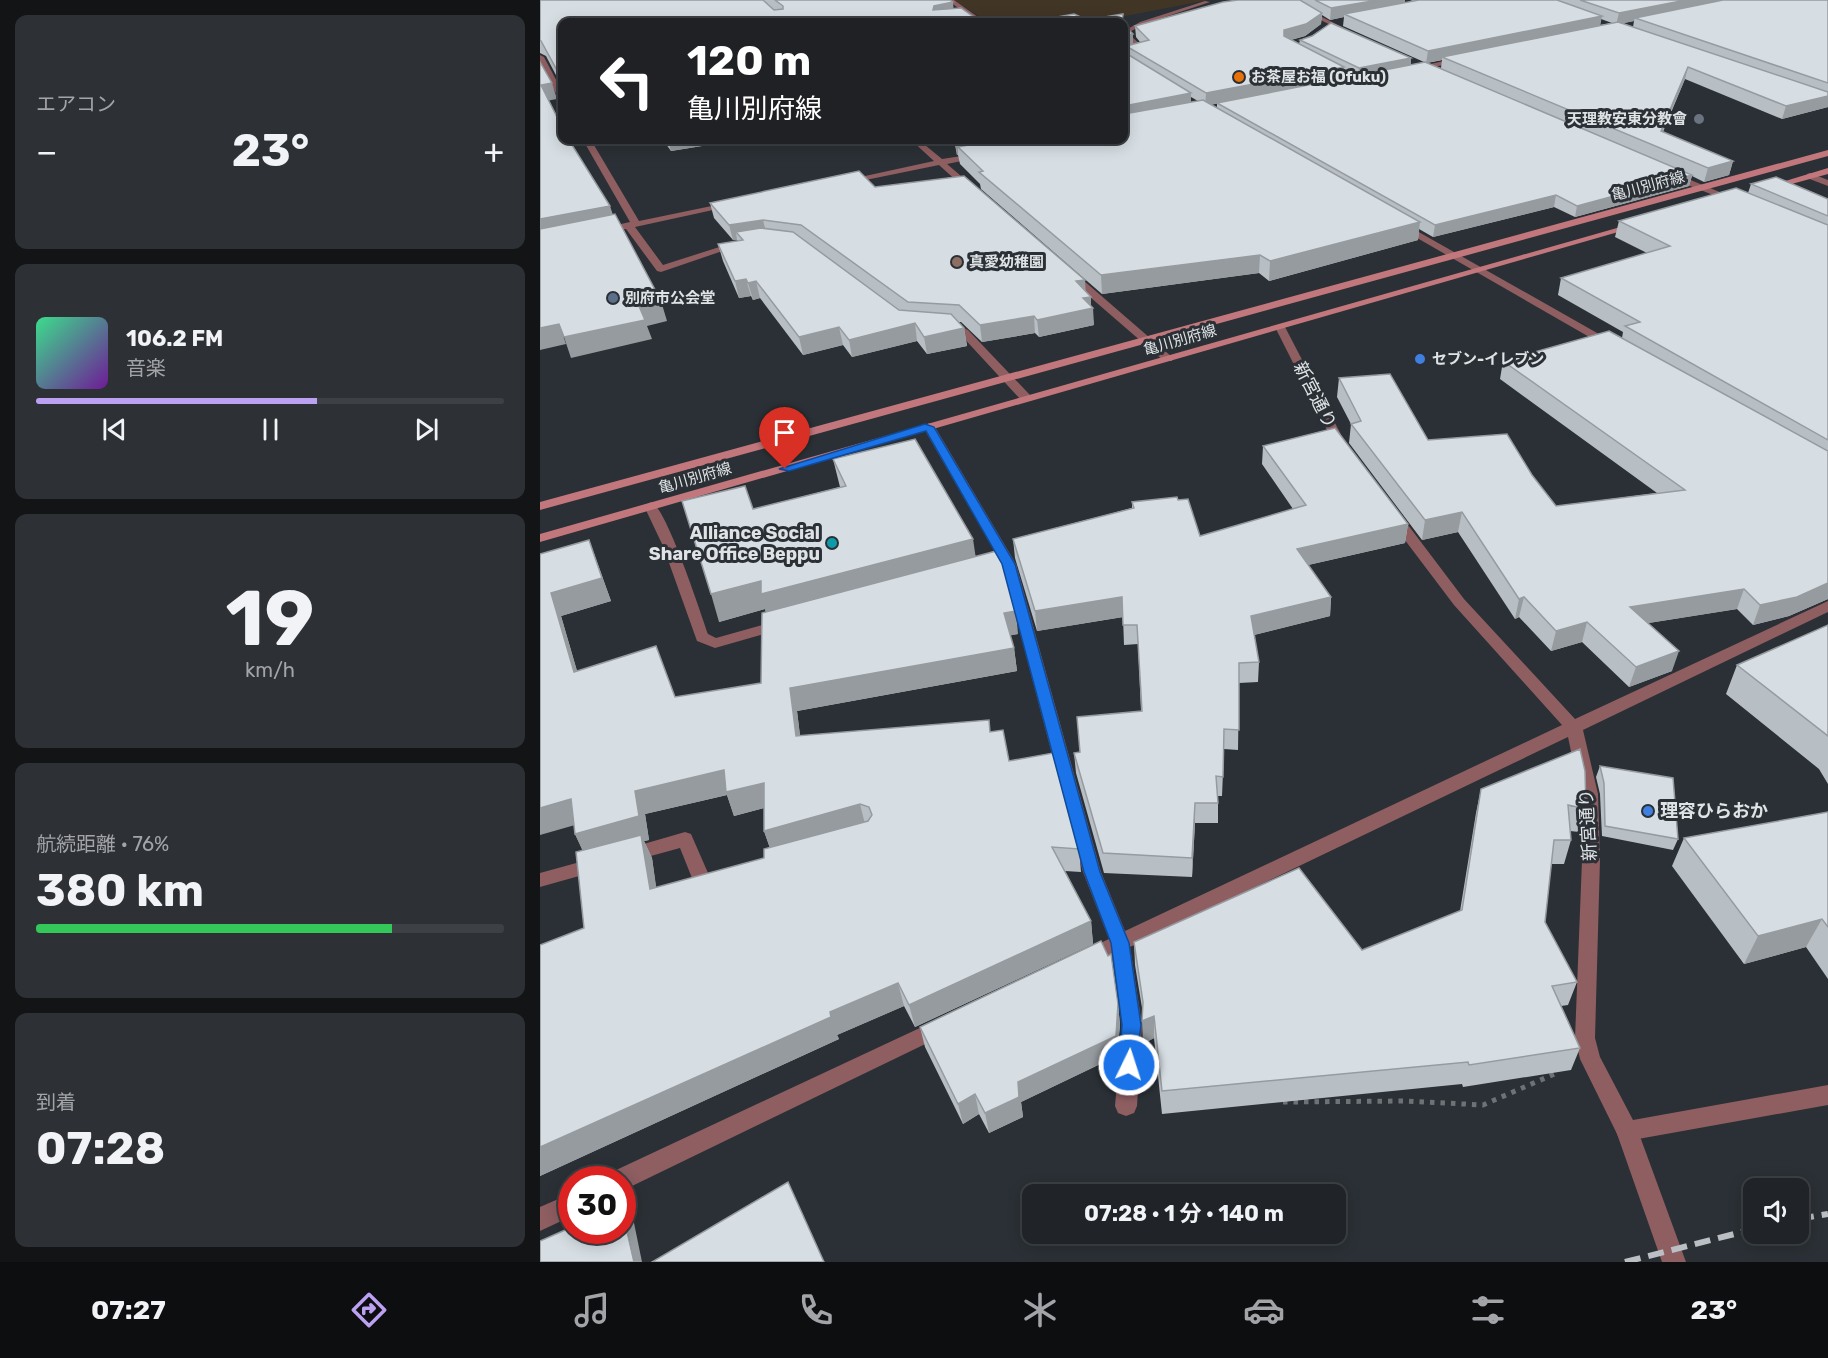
<!DOCTYPE html>
<html lang="ja">
<meta charset="utf-8">
<style>
:root{--surface:#202428;--page:#2d3034;--text:#f1f3f6;--muted:#a2a4a8;--line:#3d4145;--accent:#bca0f2}
body{margin:0;font-family:Rubik,"Noto Sans JP",sans-serif;background:var(--page);color:var(--text);height:100vh;display:flex;flex-direction:column;font-size:22px;white-space:nowrap}
*{box-sizing:border-box;margin:0}
p{font-size:20px;color:var(--muted)}
.icon{flex:none;width:33px;height:33px;fill:none;stroke:currentColor;stroke-width:2;stroke-linecap:round;stroke-linejoin:round}
.map{position:relative;flex:1;overflow:hidden}
.sheet{display:flex;flex-direction:column;gap:15px;padding:15px;background:#121416;width:540px}
.sheet>*{flex:none}
.guide{position:absolute;left:18px;top:18px;width:570px;height:126px;border-radius:12px;box-shadow:0 3px 15px #0003,0 0 0 2px var(--line);background:#202124;color:#fff;overflow:hidden}
.buttons{position:absolute;left:1203px;top:1178px;display:grid;gap:12px}
.buttons a{display:grid;place-items:center;width:66px;height:66px;border-radius:12px;background:var(--surface);box-shadow:0 3px 15px #0003,0 0 0 2px var(--line);font-size:30px}
.speed{position:absolute;left:18px;top:1166px;display:flex;gap:12px;font-size:30px;font-weight:700;text-align:center}
.speed>*{display:grid;place-content:center;width:78px;height:78px;border-radius:50%;background:var(--surface);box-shadow:0 3px 15px #0003,0 0 0 2px var(--line);line-height:1}
.speed .limit{border:9px solid #d22;background:#fff;color:#111}
.pin{position:absolute;display:grid;place-items:center;width:51px;height:51px;color:#fff;margin:-62px -26px;border-radius:50% 50% 50% 0;rotate:-45deg;box-shadow:0 0 6px #0007}
.pin .icon{rotate:45deg}
.me{position:absolute;width:66px;margin:-33px;rotate:4deg;stroke-linejoin:round;filter:drop-shadow(0 0 4px #0008)}
.turn{display:flex;align-items:center;gap:21px;height:126px;padding:0 30px;font-size:27px}
.turn .icon{width:78px;height:78px;stroke-width:2.5}
.turn b{display:block;font-size:42px;line-height:51px}
.big{font-size:45px;font-weight:700;line-height:1.1}
.sheet .widget{flex:1;display:flex;flex-direction:column;justify-content:center;gap:9px;min-width:0;padding:0 21px;border-radius:12px;background:var(--page)}
.sheet .dial{align-items:center;gap:0}
.dial b{font-size:78px;line-height:1}
.song{display:flex;align-items:center;gap:18px}
.cover{width:72px;height:72px;border-radius:9px;background:linear-gradient(135deg,hsl(150 70% 55%),hsl(280 70% 35%))}
.played{height:6px;border-radius:3px;background:linear-gradient(90deg,var(--accent) 60%,var(--line) 60%)}
.keys{display:flex;justify-content:space-around;direction:ltr}
.heat{display:flex;justify-content:space-between;align-items:center;font-size:33px;direction:ltr}
.charge{height:9px;border-radius:4px;background:linear-gradient(90deg,#34c759 76%,var(--line) 0)}
.trip{position:absolute;left:482px;top:1184px;width:324px;height:60px;border-radius:12px;background:var(--surface);box-shadow:0 3px 15px #0003,0 0 0 2px var(--line);font-weight:700;line-height:60px;text-align:center}
.tabs{display:flex;height:96px;justify-content:space-around;align-items:center;background:#0d0e10;color:var(--muted)}
.tabs .icon{width:42px;height:42px}
.tabs .selected{color:var(--accent)}
.tabs b{font-size:27px;color:var(--text)}
main{display:flex;flex:1;min-height:0}
.map>svg:first-child{display:block}
.commercial{fill:#413526}
.lines{fill:none;stroke-linecap:round;stroke-linejoin:round}
.path{stroke:#6d7276;stroke-width:5;stroke-dasharray:4.5 6;stroke-linecap:butt}
.service{fill:#8e5e61;fill-rule:evenodd}
.minor{fill:#8e5e61;fill-rule:evenodd}
.tertiary{fill:#8e5e61;fill-rule:evenodd}
.secondary{fill:#c2777c;fill-rule:evenodd}
.rail{stroke:#bbbfc3;stroke-width:6;stroke-dasharray:16 8;stroke-linecap:butt}
.wall{fill:#b8bfc4;fill-rule:evenodd}
.shaded-wall{fill:#969ba0}
.building{fill:#d6dee4;stroke:#969ba0;stroke-width:1.5}
.route{fill:#1a73e8;stroke:#114b97;stroke-width:1.5}
.food-dot{fill:#e8710a;stroke:#2a3035;stroke-width:2}
.worship-dot{fill:#6b7280;stroke:#2a3035;stroke-width:2}
.education-dot{fill:#8d6e63;stroke:#2a3035;stroke-width:2}
.service-dot{fill:#5c6f8a;stroke:#2a3035;stroke-width:2}
.shop-dot{fill:#3f7fe0;stroke:#2a3035;stroke-width:2}
.culture-dot{fill:#0f9aa8;stroke:#2a3035;stroke-width:2}
.labels{text-anchor:middle;stroke-width:6;stroke-linejoin:round;paint-order:stroke}
.far-poi-label{font-size:15px;font-weight:bold;fill:#dfe3e6;stroke:#2a3035;text-anchor:start}
.far-street-label{font-size:15px;fill:#dfe3e6;stroke:#2a3035}
.street-label{font-size:18px;fill:#dfe3e6;stroke:#2a3035}
.poi-label{font-size:18px;font-weight:bold;fill:#dfe3e6;stroke:#2a3035;text-anchor:end}
</style>
<main>
<section class="sheet">
<div class="widget"><p>エアコン</p>
<div class="heat"><a>−</a><b class="big">23°</b><a>+</a></div>
</div>
<div class="widget">
<div class="song"><i class="cover"></i><div><b>106.2 FM</b><p>音楽</p></div></div>
<div class="played"></div>
<div class="keys"><svg class="icon" aria-label="previous" viewBox="0 0 24 24"><path d="M18 5L8 12l10 7zM5 5v14"/></svg><svg class="icon" aria-label="pause" viewBox="0 0 24 24"><path d="M8 5v14M16 5v14"/></svg><svg class="icon" aria-label="next" viewBox="0 0 24 24"><path d="M6 5l10 7-10 7zM19 5v14"/></svg></div>
</div>
<div class="widget dial"><b>19</b><p>km/h</p></div>
<div class="widget"><p>航続距離 · 76%</p><b class="big">380 km</b><div class="charge"></div></div>
<div class="widget"><p>到着</p><b class="big">07:28</b></div>
</section>
<div class="map">
<svg width="1288" height="1262" viewBox="0 0 1288 1262">
<rect width="100%" height="100%" fill="#2a3035"/>
<path class="commercial" d="M414,0H668L555,22H448Z"/>
<g class="lines">
<path class="path" d="M743,1102L866,1101L943,1105L1019,1072"/>
<g class="service">
<path d="M1270,173L1288,180V186L1267,178V174Z"/>
<path d="M145,832L151,834L168,873L174,872L181,874L183,879L181,884L163,890L156,888L140,848L89,862L83,860L80,855L83,850Z"/>
<path d="M58,857L64,859L67,864L64,869L0,887V873Z"/>
</g>
<g class="minor">
<path d="M407,0H414L445,22H438Z"/>
<path d="M665,1L670,2L604,24L588,33L607,51L584,56V52L598,50L584,36V31L600,22Z"/>
<path d="M762,9H766L810,31L805,32L762,11Z"/>
<path d="M0,55L4,57L22,91V99L18,97L0,64Z"/>
<path d="M922,57L925,61L872,71L868,69Z"/>
<path d="M783,63H789L820,80L813,82L783,67Z"/>
<path d="M43,140H51L99,221L191,202L196,205L95,227L123,265L195,242L203,244L121,272L117,271L86,229L59,233V229L90,222Z"/>
<path d="M371,140H379L402,159L441,153V157L407,164L435,188V192H429L399,165L306,184L302,181L394,161Z"/>
<path d="M1130,174H1136L1199,200L1191,202L1130,178Z"/>
<path d="M861,222L1073,342L1075,344L1073,346H1065L858,227V223Z"/>
<path d="M528,274H536L632,357V361H624L528,278Z"/>
<path d="M409,321L428,330L490,395V401H482L420,334L405,326V322Z"/>
<path d="M740,324L745,327L807,446L805,449L801,450L795,446L735,327Z"/>
<path d="M389,423L395,427L476,564L561,872L585,931L1022,725L914,605L849,519L847,516L849,513H859L924,599L1035,719L1288,601V612L1043,730L1058,794L1060,860L1055,1038L1060,1057L1093,1120L1288,1085V1105L1087,1141L1079,1138L1040,1059L1035,1038L1042,860L1040,794L1028,737L590,947L602,1025L597,1106L594,1113L586,1116L578,1113L575,1106L582,1025L572,956L548,966L541,964L538,958L541,952L569,939L543,872L462,564L383,427Z"/>
<path d="M111,502C126,506 161,614 168,634L176,638L240,620L245,622L247,625L245,628L175,648L157,641L123,546L104,506Z"/>
<path d="M399,1019L406,1022L409,1028L406,1034L90,1187L82,1190V1179H71L74,1171Z"/>
<path d="M32,1193V1216L0,1231V1207Z"/>
</g>
<path class="tertiary" d="M1087,1121L1095,1124L1098,1131L1146,1262H1122L1076,1131L1079,1124Z"/>
<g class="secondary">
<path d="M1288,150V156L0,510V502Z"/>
<path d="M1288,168V174L1230,190L1226,187Z"/>
<path d="M1091,224L1099,226L0,542V534Z"/>
</g>
<g class="rail">
<path d="M1258,1219L1288,1214"/>
<path d="M1085,1262L1214,1229"/>
</g>
</g>
<g class="wall">
<path d="M0,0H410L22,22V92L19,81L6,56L0,53Z"/>
<path d="M698,0H865V3L873,1L870,0H1288V107L1242,119L1145,79L1123,132L1193,161L1189,175L1164,182L1152,176L1149,186L1035,217L1014,207L893,237L879,229L878,240L729,281L719,273L562,294L441,189L440,184L420,164L418,155H417L414,140H584L586,53V50H584L593,34V44L600,42L596,37L595,26ZM782,15L790,20L804,17L803,26L884,62L871,65V58L760,40L759,44L751,40L765,36L781,24ZM1061,19L1072,23L1060,25ZM1094,21L1093,27L1083,23ZM902,60L901,68L887,63ZM804,69L817,75L803,78ZM651,97L658,101L651,102ZM677,103V108L671,105Z"/>
<path d="M123,140H199L131,151Z"/>
<path d="M1211,184L1288,199V599L1249,616L1213,625L1197,609L1108,623L1132,671L1089,687L1042,642L1011,651L979,617L975,619L918,532L882,540L809,443L811,424L797,397L799,378L888,440L992,475L1016,506L1117,493L960,379L963,361L1082,338L1083,332L1018,295L1021,278L1107,253L1075,237L1079,221L1208,193Z"/>
<path d="M335,187L546,292L551,307L554,325L499,337L495,333L442,342L421,322H418L424,328L427,346L387,354L377,341L312,357L303,345L263,355L220,298L213,300L211,296L199,298L183,261L178,244L198,241L197,240H193L174,218L170,203Z"/>
<path d="M723,446L868,524L865,543L768,565L791,597L790,616L714,635L719,662L718,682L699,683L698,750L684,749L682,796H678V823H655L652,877L564,873L536,773L534,753L540,752L601,711L598,644L584,645L583,617L497,631L475,558L473,539L592,508V502L638,500L660,536L753,509L722,464Z"/>
<path d="M293,459L436,556L478,634L470,635L474,648L477,671L257,711L260,736L450,732L469,761L539,849L541,872L525,871L551,921L553,944L375,1027L364,1006L297,1035L299,1039L0,1176V945L44,928L43,851L35,834L0,554L49,540L71,601L21,616L37,671L135,697L221,683L226,612L225,609L179,622L213,509L300,487ZM187,795L194,816L224,808V831L230,848L224,858L116,888L112,858L104,841L109,840L105,814Z"/>
<path d="M1288,625V784L1279,769L1186,694L1197,665Z"/>
<path d="M1060,766L1138,839L1133,850L1062,836L1060,794L1056,777Z"/>
<path d="M941,789L1046,809L1039,832L1030,831L1031,840L1024,864H1011L1005,922L1037,982L1028,1005L1021,1006L1040,1048L1031,1070L923,1087L922,1084L622,1114L614,1038L603,1044V1014L595,965L594,942L822,950L920,911L936,813Z"/>
<path d="M1288,812V979L1266,947L1204,964L1132,866L1144,838Z"/>
<path d="M578,1004L580,1025L577,1056L481,1102L483,1117L449,1133L439,1114L423,1124L385,1047L380,1027Z"/>
</g>
<g class="shaded-wall">
<path d="M838,0H865V6L804,14V17L790,20L791,8Z"/>
<path d="M1146,0H1199L1095,18L1094,21L1076,25L1079,13Z"/>
<path d="M413,2L414,16L393,10L394,6Z"/>
<path d="M782,13L781,24L765,36L743,42L744,30Z"/>
<path d="M1062,16L1060,27L902,57V60L886,63L888,51Z"/>
<path d="M593,34V48L586,46V50H584V35Z"/>
<path d="M871,58V65L818,76L819,68Z"/>
<path d="M804,67L803,79L665,106L666,93Z"/>
<path d="M1148,67L1145,79L1117,144L1121,131Z"/>
<path d="M22,81V92L19,82Z"/>
<path d="M12,83L17,99L6,101L1,85Z"/>
<path d="M651,93V109L584,123V106Z"/>
<path d="M1288,96V107L1242,119L1246,106Z"/>
<path d="M128,140H199L131,151Z"/>
<path d="M415,140H496L418,147V155H417Z"/>
<path d="M1193,161L1189,175L1164,182L1168,168Z"/>
<path d="M1152,175L1149,186L1035,217L1037,206Z"/>
<path d="M1016,195L1014,207L893,237L895,225Z"/>
<path d="M70,206L76,224L0,239V219Z"/>
<path d="M223,220L227,236L196,232L197,240H193L189,225Z"/>
<path d="M880,222L878,240L729,281L730,261Z"/>
<path d="M720,255L719,273L562,294L561,275Z"/>
<path d="M206,279L211,296L199,298L195,281Z"/>
<path d="M545,280L546,296L536,281Z"/>
<path d="M216,281L220,298L213,300L208,283Z"/>
<path d="M551,297V308H553L554,325L499,337L497,320L543,298Z"/>
<path d="M121,301L127,321L107,326L112,339L31,358L24,337L99,306Z"/>
<path d="M494,316L495,333L442,342L440,325Z"/>
<path d="M375,323L377,341L312,357L309,340Z"/>
<path d="M19,324L26,344L0,350V328Z"/>
<path d="M299,327L303,345L263,355L259,337Z"/>
<path d="M424,328L427,346L387,354L384,337Z"/>
<path d="M922,512L918,532L882,540L885,520Z"/>
<path d="M868,524L865,543L755,568L757,549Z"/>
<path d="M433,539L437,566L229,622L225,609L179,622L171,594L221,581Z"/>
<path d="M49,540L71,601L21,616L44,695L34,672L11,593Z"/>
<path d="M1288,583V599L1249,616L1213,625L1220,605Z"/>
<path d="M1204,589L1197,609L1084,627L1090,607Z"/>
<path d="M582,597L583,617L497,631L495,611Z"/>
<path d="M791,597L790,616L710,636L711,616Z"/>
<path d="M984,597L979,617L975,619L979,599Z"/>
<path d="M476,611L478,634L467,636L464,613Z"/>
<path d="M1047,622L1042,642L1011,651L1016,631Z"/>
<path d="M474,648L477,671L257,711L263,759L256,736L250,688Z"/>
<path d="M1139,651L1132,671L1089,687L1096,667Z"/>
<path d="M184,770L224,783L231,806L194,816L187,795L105,814L109,840L104,841L112,858L120,913L46,858L35,834L95,791Z"/>
<path d="M31,799L42,823L0,835V808Z"/>
<path d="M655,803V823L652,877V858Z"/>
<path d="M320,804L326,828L232,854L224,831Z"/>
<path d="M1282,919L1266,947L1204,964L1218,936Z"/>
<path d="M551,921L553,944L375,1027L369,1005Z"/>
<path d="M358,983L364,1006L297,1035L299,1039L0,1176V1147L290,1012Z"/>
<path d="M578,1004L580,1025L577,1056L481,1102L483,1117L449,1133L445,1113L478,1082Z"/>
<path d="M614,1016V1038L603,1044L602,1021Z"/>
<path d="M435,1094L439,1114L423,1124L418,1104Z"/>
<path d="M82,1206L94,1223L102,1262H94Z"/>
</g>
<g class="building">
<path d="M0,0H223L234,10L243,9V6L235,0H410L413,2L394,6L393,10L421,8L441,22H22V81L19,82V74L1,41L0,40Z"/>
<path d="M698,0H760L782,13L766,24L744,30V36L804,67L666,93L586,46L609,40L595,26L683,2Z"/>
<path d="M775,0H838L791,8Z"/>
<path d="M879,0H1017L1062,16L888,51L804,14Z"/>
<path d="M1040,0H1146L1079,13Z"/>
<path d="M1183,0H1288V83L1095,18Z"/>
<path d="M534,14L547,20L583,14L582,22H489Z"/>
<path d="M1078,22L1288,92V96L1246,106L1148,67L1121,131L1193,161L1168,168L902,57Z"/>
<path d="M791,23L871,58L819,68L760,40L772,36Z"/>
<path d="M584,25L593,34L584,35Z"/>
<path d="M584,52L651,93L584,106Z"/>
<path d="M0,62L12,83L1,85L22,127V140H29L70,206L0,219Z"/>
<path d="M885,62L1152,175L1037,206L1016,195L895,225L677,103Z"/>
<path d="M663,100L880,222L730,261L720,255L561,275L439,172L443,171L418,147L454,140H584V114Z"/>
<path d="M319,171L335,187L424,176L545,280L536,281L551,297L543,298L553,308L497,320L494,316L440,325L419,305L368,302L261,225L223,220L189,225L170,203Z"/>
<path d="M1236,177L1288,199V216L1211,184Z"/>
<path d="M1196,188L1288,225V440L1085,326L1100,322L1021,278L1130,246L1079,221Z"/>
<path d="M75,214L121,301L99,306L105,320L24,337L19,324L0,328V229Z"/>
<path d="M221,228L253,232L359,310L411,314L424,328L384,337L375,323L309,340L299,327L259,337L216,281L208,283L206,279L195,281L178,244L203,240L196,232Z"/>
<path d="M1069,331L1288,451V583L1257,597L1220,605L1204,589L1090,607L1139,651L1096,667L1047,622L1016,631L984,597L979,599L922,512L885,520L811,424L821,421L799,378L850,374L888,440L967,434L992,475L1016,506L1145,490L963,361Z"/>
<path d="M795,428L868,524L757,549L791,597L711,616L719,662L699,663V730L684,729L683,777L676,776L678,803H655L652,858L563,853L534,753L540,752L537,717L602,711L597,625H583L582,597L495,611L473,539L594,508L592,502L637,497L638,500L648,499L660,536L766,505L723,446Z"/>
<path d="M375,439L433,539L221,594V581L171,594L142,501L205,486L213,509L306,486L293,459Z"/>
<path d="M49,540L62,578L11,593L34,672L116,646L135,697L221,683L222,613L460,550L476,611L464,613L474,648L250,688L256,736L449,720L450,732L463,730L469,761L513,753L539,849L512,847L551,921L369,1005L358,983L290,1012L291,1017L0,1147V945L44,928L36,852L101,835L110,889L224,858V849L328,821L332,815L329,807L320,804L224,831V783L186,792L184,770L95,791L99,816L35,834L31,799L0,808V554Z"/>
<path d="M1288,625V736L1197,665Z"/>
<path d="M1040,749L1045,771L1046,809L1028,805L1031,840H1014L1005,922L1037,982L1012,986L1040,1048L929,1065L928,1062L622,1091L614,1016L602,1021L603,1002L594,942L759,868L822,950L922,910L941,789Z"/>
<path d="M1060,766L1133,778L1138,839L1065,826L1064,783Z"/>
<path d="M1288,812V927L1282,919L1218,936L1144,838Z"/>
<path d="M561,941L568,956L571,954L578,1004L576,1036L478,1082L479,1097L445,1113L435,1094L418,1104L380,1027Z"/>
<path d="M248,1182L284,1262H112Z"/>
<path d="M82,1210L94,1262H0V1241L32,1227V1230H82Z"/>
</g>
<path class="route" d="M385,424L394,427L475,564L560,872L589,943L601,1025L595,1072L589,1074L582,1072L579,1065L582,1025L571,943L544,872L462,564L386,431L249,471L239,469Z"/>
<circle class="food-dot" cx="699" cy="77" r="6"/>
<circle class="worship-dot" cx="1159" cy="119" r="6"/>
<circle class="education-dot" cx="417" cy="262" r="6"/>
<circle class="service-dot" cx="73" cy="298" r="6"/>
<g class="shop-dot">
<circle cx="880" cy="359" r="6"/>
<circle cx="1108" cy="811" r="6"/>
</g>
<circle class="culture-dot" cx="292" cy="543" r="6"/>
<g class="labels">
<g class="far-poi-label">
<text x="711" y="82">お茶屋お福 (Ofuku)</text>
<text x="1147" y="124" text-anchor="end">天理教安東分教會</text>
<text x="429" y="267">真愛幼稚園</text>
<text x="85" y="303">別府市公会堂</text>
<text x="892" y="364">セブン-イレブン</text>
</g>
<g class="far-street-label">
<text transform="translate(1108 186) rotate(-15)" y="5">亀川別府線</text>
<text transform="translate(640 340) rotate(-16)" y="5">亀川別府線</text>
<text transform="translate(155 478) rotate(-16)" y="5">亀川別府線</text>
</g>
<g class="street-label">
<text transform="translate(775 395) rotate(63)" y="6">新宮通り</text>
<text transform="translate(1048 825) rotate(-93)" y="6">新宮通り</text>
</g>
<g class="poi-label">
<text x="280" y="539">Alliance Social<tspan x="280" dy="21">Share Office Beppu</tspan></text>
<text x="1120" y="817" text-anchor="start">理容ひらおか</text>
</g>
</g>
</svg>
<div class="buttons">
<a><svg class="icon" aria-label="sound" viewBox="0 0 24 24"><path d="M4 9h4l5-4v14l-5-4H4zM17 9q2 3 0 6"/></svg></a>
</div>
<div class="speed"><div class="limit">30</div></div>
<div class="pin" style="left:245px;top:469px;background:#d93025"><svg class="icon" aria-label="arrive" viewBox="0 0 24 24"><path d="M6 21V4h12l-3 4 3 4H6"/></svg></div>
<svg class="me" style="left:589px;top:1065px" viewBox="-20 -20 40 40"><circle r="17" fill="#1a73e8" stroke="#fff" stroke-width="3"/><path d="M0-11L8 9 0 5-8 9z" fill="#fff"/></svg>
<div class="trip">07:28 · 1 分 · 140 m</div>
<div class="guide">
<div class="turn"><svg class="icon" aria-label="left" viewBox="0 0 24 24"><path d="M17 20v-9H6M10 6l-5 5 5 5"/></svg><div><b>120 m</b>亀川別府線</div></div>
</div>
</div>
</main>
<nav class="tabs">
<b>07:27</b>
<svg class="icon selected" aria-label="directions" viewBox="0 0 24 24"><path d="M12 3l9 9-9 9-9-9zM9 14v-3h6M13 9l2 2-2 2"/></svg>
<svg class="icon" aria-label="music" viewBox="0 0 24 24"><path d="M9 18V5l10-2v13"/><circle cx="6" cy="18" r="3"/><circle cx="16" cy="16" r="3"/></svg>
<svg class="icon" aria-label="phone" viewBox="0 0 24 24"><path d="M5 4h4l2 5-3 2q2 4 5 5l2-3 5 2v4C11 20 4 13 5 4z"/></svg>
<svg class="icon" aria-label="climate" viewBox="0 0 24 24"><path d="M12 3v18M4 7l16 10M4 17L20 7"/></svg>
<svg class="icon" aria-label="car" viewBox="0 0 24 24"><path d="M5 17H2v-5l4-1 3-4h7l3 4 3 1v5h-3M9 17h6M6 11h13"/><circle cx="7" cy="17" r="2"/><circle cx="17" cy="17" r="2"/></svg>
<svg class="icon" aria-label="filters" viewBox="0 0 24 24"><path d="M4 7h16M4 17h16"/><circle cx="9" cy="7" r="2"/><circle cx="15" cy="17" r="2"/></svg>
<b>23°</b>
</nav>
